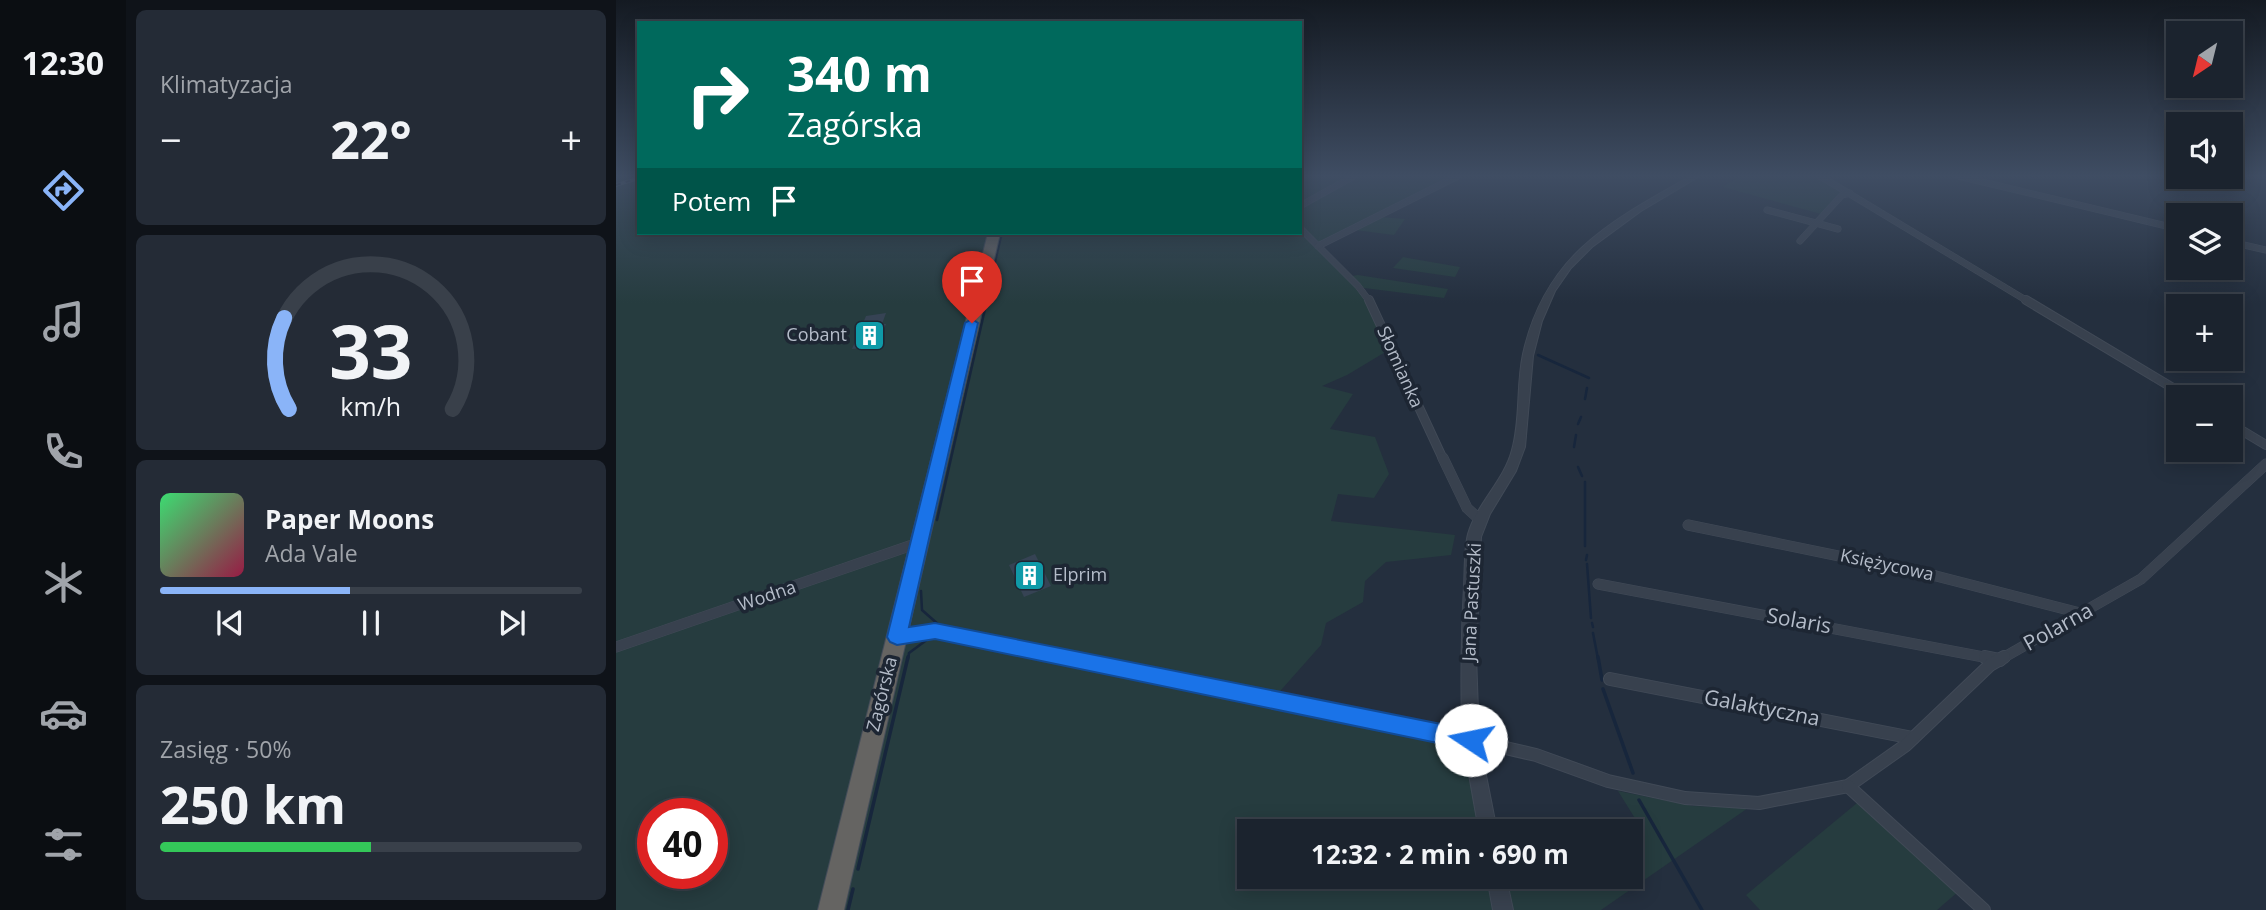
<!DOCTYPE html>
<html lang="pl">
<meta charset="utf-8">
<style>
:root{--surface:#1b232e;--page:#242b36;--text:#f1f3f6;--muted:#a0a4aa;--line:#39404a;--accent:#8ab4f8}
body{margin:0;font-family:"Open Sans",sans-serif;background:var(--page);color:var(--text);height:100vh;display:flex;flex-direction:column;font-size:26px;white-space:nowrap}
*{box-sizing:border-box;margin:0}
p{font-size:23px;color:var(--muted)}
.icon{flex:none;width:38px;height:38px;fill:none;stroke:currentColor;stroke-width:2;stroke-linecap:round;stroke-linejoin:round}
.map{position:relative;flex:1;overflow:hidden}
.details{display:flex;flex-direction:column;gap:10px;padding:10px;background:#0f1319;width:490px}
.details>*{flex:none}
.guide{position:absolute;left:21px;top:21px;width:665px;height:214px;border-radius:0px;box-shadow:0 4px 18px #0003,0 0 0 2px var(--line);background:#00695c;color:#fff;overflow:hidden}
.needle{width:46px;rotate:215deg}
.buttons{position:absolute;left:1550px;top:21px;display:grid;gap:14px}
.buttons a{display:grid;place-items:center;width:77px;height:77px;border-radius:0px;background:var(--surface);box-shadow:0 4px 18px #0003,0 0 0 2px var(--line);font-size:35px}
.speed{position:absolute;left:21px;top:798px;display:flex;gap:14px;font-size:35px;font-weight:700;text-align:center}
.speed>*{display:grid;place-content:center;width:91px;height:91px;border-radius:50%;background:var(--surface);box-shadow:0 4px 18px #0003,0 0 0 2px var(--line);line-height:1}
.speed .limit{border:10px solid #d22;background:#fff;color:#111}
.pin{position:absolute;display:grid;place-items:center;width:60px;height:60px;color:#fff;margin:-72px -30px;border-radius:50% 50% 50% 0;rotate:-45deg;box-shadow:0 0 7px #0007}
.pin .icon{rotate:45deg}
.me{position:absolute;width:77px;margin:-38px;rotate:281deg;stroke-linejoin:round;filter:drop-shadow(0 0 5px #0008)}
.turn{display:flex;align-items:center;gap:24px;height:147px;padding:0 35px;font-size:32px}
.turn .icon{width:91px;height:91px;stroke-width:2.5}
.turn b{display:block;font-size:49px;line-height:60px}
.then{display:flex;align-items:center;height:66px;padding:0 35px;background:#0003;gap:14px;font-size:26px}
.big{font-size:52px;font-weight:700;line-height:1.1}
.details .tile{flex:1;display:flex;flex-direction:column;justify-content:center;gap:10px;min-width:0;padding:0 24px;border-radius:10px;background:var(--page)}
.details .dial{align-items:center;gap:0}
.dial svg{height:182px;overflow:visible;fill:none;stroke:var(--line);stroke-width:7;stroke-linecap:round;text-anchor:middle}
.dial text{fill:var(--text);stroke:none}
.song{display:flex;align-items:center;gap:21px}
.cover{width:84px;height:84px;border-radius:10px;background:linear-gradient(135deg,hsl(140 70% 55%),hsl(340 70% 35%))}
.played{height:7px;border-radius:4px;background:linear-gradient(90deg,var(--accent) 45%,var(--line) 45%)}
.keys{display:flex;justify-content:space-around;direction:ltr}
.heat{display:flex;justify-content:space-between;align-items:center;font-size:38px;direction:ltr}
.charge{height:10px;border-radius:5px;background:linear-gradient(90deg,#34c759 50%,var(--line) 0)}
.trip{position:absolute;left:621px;top:819px;width:406px;height:70px;border-radius:0px;background:var(--surface);box-shadow:0 4px 18px #0003,0 0 0 2px var(--line);font-weight:700;line-height:70px;text-align:center}
main{display:flex;flex:1;min-height:0}
.tabs{display:flex;flex-direction:column;width:126px;justify-content:space-around;align-items:center;background:#0b0e12;color:var(--muted)}
.tabs .icon{width:49px;height:49px}
.tabs .current{color:var(--accent)}
.tabs b{font-size:32px;color:var(--text)}
.map>svg:first-child{display:block}
.green{fill:#263c3f;fill-rule:evenodd}
.lines{fill:none;stroke-linecap:round;stroke-linejoin:round}
.stream-far2{stroke:#17263c;stroke-width:2}
.stream-far1{stroke:#17263c;stroke-width:2.5}
.stream{stroke:#17263c;stroke-width:3.5}
.building{fill:#364354}
.minor-far3-casing{stroke:#414a57;stroke-width:7}
.minor-far2-casing{stroke:#414a57;stroke-width:10}
.minor-far1-casing{stroke:#414a57;stroke-width:11}
.minor-casing{stroke:#414a57;stroke-width:14}
.tertiary-casing{stroke:#414a57;stroke-width:2}
.trunk-casing{stroke:#434c59;stroke-width:2}
.minor-far3{stroke:#38414e;stroke-width:6}
.minor-far2{stroke:#38414e;stroke-width:8}
.minor-far1{stroke:#38414e;stroke-width:10}
.minor{stroke:#38414e;stroke-width:12}
.tertiary{fill:#38414e;fill-rule:evenodd}
.trunk{fill:#656462;fill-rule:evenodd}
.rail-casing{stroke:#5a6575;stroke-width:3.5}
.rail{stroke:#1d2633;stroke-width:2;stroke-dasharray:5;stroke-linecap:butt}
.route{fill:#1a73e8;stroke:#114b97;stroke-width:2}
.labels{text-anchor:middle;stroke-width:7;stroke-linejoin:round;paint-order:stroke}
.poi-label{font-size:18px;fill:#b4bcc9;stroke:#1d2633;text-anchor:end}
.street-label{font-size:18px;fill:#b4bcc9;stroke:#1d2633}
.near-street-label{font-size:21px;fill:#b4bcc9;stroke:#1d2633}
</style>
<main>
<nav class="tabs">
<b>12:30</b>
<svg class="icon current" aria-label="directions" viewBox="0 0 24 24"><path d="M12 3l9 9-9 9-9-9zM9 14v-3h6M13 9l2 2-2 2"/></svg>
<svg class="icon" aria-label="music" viewBox="0 0 24 24"><path d="M9 18V5l10-2v13"/><circle cx="6" cy="18" r="3"/><circle cx="16" cy="16" r="3"/></svg>
<svg class="icon" aria-label="phone" viewBox="0 0 24 24"><path d="M5 4h4l2 5-3 2q2 4 5 5l2-3 5 2v4C11 20 4 13 5 4z"/></svg>
<svg class="icon" aria-label="climate" viewBox="0 0 24 24"><path d="M12 3v18M4 7l16 10M4 17L20 7"/></svg>
<svg class="icon" aria-label="car" viewBox="0 0 24 24"><path d="M5 17H2v-5l4-1 3-4h7l3 4 3 1v5h-3M9 17h6M6 11h13"/><circle cx="7" cy="17" r="2"/><circle cx="17" cy="17" r="2"/></svg>
<svg class="icon" aria-label="filters" viewBox="0 0 24 24"><path d="M4 7h16M4 17h16"/><circle cx="9" cy="7" r="2"/><circle cx="15" cy="17" r="2"/></svg>
</nav>
<section class="details">
<div class="tile"><p>Klimatyzacja</p>
<div class="heat"><a>−</a><b class="big">22°</b><a>+</a></div>
</div>
<div class="tile dial"><svg viewBox="0 0 100 80">
<path d="M14 69A42 42 0 1 1 86 69"/>
<path d="M14 69A42 42 0 0 1 12 29" stroke="#8ab4f8"/>
<text x="50" y="56" font-size="32" font-weight="700">33</text>
<text x="50" y="72" font-size="11">km/h</text>
</svg></div>
<div class="tile">
<div class="song"><i class="cover"></i><div><b>Paper Moons</b><p>Ada Vale</p></div></div>
<div class="played"></div>
<div class="keys"><svg class="icon" aria-label="previous" viewBox="0 0 24 24"><path d="M18 5L8 12l10 7zM5 5v14"/></svg><svg class="icon" aria-label="pause" viewBox="0 0 24 24"><path d="M8 5v14M16 5v14"/></svg><svg class="icon" aria-label="next" viewBox="0 0 24 24"><path d="M6 5l10 7-10 7zM19 5v14"/></svg></div>
</div>
<div class="tile"><p>Zasięg · 50%</p><b class="big">250 km</b><div class="charge"></div></div>
</section>
<div class="map">
<svg width="1650" height="910" viewBox="0 0 1650 910">
<rect width="100%" height="100%" fill="#242f3e"/>
<g class="green">
<path d="M0,176H23V233H684V176H844L704,247L741,286L776,348L731,375L706,386L737,394L714,429L759,437L773,474L758,498L722,494L715,521L839,535L835,555L770,562L749,581L747,602L710,623L705,645L658,698L855,737L871,831H634V877H879L885,910H0ZM37,814H96V873H37Z"/>
<path d="M1124,176H1200L1226,190L1205,214L1107,187Z"/>
<path d="M765,217L789,219L778,235L739,230Z"/>
<path d="M787,257L792,258L844,267L839,277L777,268Z"/>
<path d="M742,275L832,289L828,298L748,288L736,276Z"/>
<path d="M1002,791L1077,806L1132,808L985,910H897L890,877H1015V831H994L1020,820Z"/>
<path d="M1241,803L1343,891L1321,910H1144L1130,895Z"/>
</g>
<g class="lines">
<path class="stream-far2" d="M370,302L386,233"/>
<g class="stream-far1">
<path d="M922,355L973,378"/>
<path d="M969,399L971,388"/>
<path d="M962,424L965,417"/>
<path d="M958,447L960,435"/>
<path d="M962,467L966,476"/>
<path d="M969,482V546"/>
<path d="M321,520L371,300"/>
<path d="M970,560L971,555"/>
<path d="M971,564L975,618"/>
<path d="M305,591L306,610L323,625"/>
<path d="M976,623L977,627"/>
<path d="M977,633L982,659"/>
<path d="M292,659L293,653L312,639"/>
</g>
<g class="stream">
<path d="M982,657L986,680"/>
<path d="M987,689L1017,773"/>
<path d="M1023,800L1086,910"/>
<path d="M242,869L292,657"/>
<path d="M232,910L237,889"/>
</g>
</g>
<g class="building">
<path d="M270,313L266,324H270L261,346L236,349L250,316Z"/>
<path d="M419,554L435,586L408,597L393,565Z"/>
</g>
<g class="lines">
<defs>
<g id="minor-far3">
<path d="M1204,176L1413,302"/>
<path d="M1342,176L1563,229"/>
<path d="M684,206L738,176"/>
<path d="M1151,210L1222,229"/>
<path d="M684,228L742,286L754,302"/>
<path d="M1184,241L1226,195L1234,193"/>
<path d="M1615,242L1650,250"/>
<path d="M702,246L842,176"/>
</g>
<g id="minor-far2">
<path d="M753,300L827,459"/>
<path d="M1410,300L1572,397"/>
<path d="M1615,424L1650,445"/>
</g>
<g id="minor-far1">
<path d="M827,458L851,508L863,519"/>
<path d="M1072,525L1320,576L1468,614"/>
<path d="M982,584L1378,659"/>
<path d="M0,647L302,543"/>
<path d="M1385,659L1525,579L1650,464"/>
</g>
<g id="minor">
<path d="M1369,657L1384,660"/>
<path d="M994,679L1297,738"/>
<path d="M855,740L920,755L992,781L1069,798L1143,803L1232,786L1290,745L1374,665L1388,657"/>
<path d="M1232,786L1368,910"/>
</g>
<g id="tertiary">
<path d="M1075,176H1084L1025,211L976,247L955,268L939,291L926,321L917,356L909,447L900,471L874,514L865,537L860,655L863,740L881,831H863L848,746L319,637L281,643L276,641L273,637L276,633L319,625L846,731C845,683 845,635 848,587C849,570 848,550 852,534C861,503 888,481 896,450C905,418 900,386 907,354C929,255 993,222 1075,176Z"/>
<path d="M871,877H890L897,910H877Z"/>
</g>
<path id="trunk" d="M372,233H384L228,910H202Z"/>
</defs>
<use href="#minor-far3" class="minor-far3-casing"/>
<use href="#minor-far2" class="minor-far2-casing"/>
<use href="#minor-far1" class="minor-far1-casing"/>
<use href="#minor" class="minor-casing"/>
<use href="#tertiary" class="tertiary-casing"/>
<use href="#trunk" class="trunk-casing"/>
<use href="#minor-far3" class="minor-far3"/>
<use href="#minor-far2" class="minor-far2"/>
<use href="#minor-far1" class="minor-far1"/>
<use href="#minor" class="minor"/>
<use href="#tertiary" class="tertiary"/>
<use href="#trunk" class="trunk"/>
<defs>
<path id="rail" d="M0,185L23,178"/>
</defs>
<use href="#rail" class="rail-casing"/>
<use href="#rail" class="rail"/>
</g>
<linearGradient id="sky" x2="0" y2="1"><stop stop-color="#141a22"/><stop offset="0.58" stop-color="#3f4d63"/><stop offset="1" stop-color="#3f4d63" stop-opacity="0"/></linearGradient>
<rect width="1650" height="303" fill="url(#sky)"/>
<path class="route" d="M356,319L362,323L293,627L319,623L855,730L863,733L866,740L863,747L855,750L319,639L281,645L274,642L271,637L349,323Z"/>
<defs>
<symbol id="building-square" viewBox="-11 -11 22 22"><rect x="-9" y="-9" width="18" height="18" rx="4" fill="#0f9aa8" stroke="#1d2633"/><path d="M-4-6H4V6H1V3H-1V6H-4ZM-2.5-4.3h1.7v1.8h-1.7ZM.8-4.3h1.7v1.8H.8ZM-2.5-1h1.7V.8h-1.7ZM.8-1h1.7V.8H.8Z" fill="#fff"/></symbol>
</defs>
<g fill-rule="evenodd">
<use href="#building-square" x="236" y="318" width="35" height="35"/>
<use href="#building-square" x="396" y="558" width="35" height="35"/>
</g>
<g class="labels">
<g class="poi-label">
<text x="231" y="341">Cobant</text>
<text x="437" y="581" text-anchor="start">Elprim</text>
</g>
<g class="street-label">
<text transform="translate(784 367) rotate(66)" y="6">Słomianka</text>
<text transform="translate(1271 565) rotate(12)" y="6">Księżycowa</text>
<text transform="translate(151 596) rotate(-19)" y="6">Wodna</text>
<text transform="translate(856 602) rotate(-87)" y="6">Jana Pastuszki</text>
<text transform="translate(266 694) rotate(-76)" y="6">Zagórska</text>
</g>
<g class="near-street-label">
<text transform="translate(1183 621) rotate(10)" y="7">Solaris</text>
<text transform="translate(1442 627) rotate(-29)" y="7">Polarna</text>
<text transform="translate(1146 708) rotate(11)" y="7">Galaktyczna</text>
</g>
</g>
</svg>
<div class="buttons">
<a><svg class="needle" viewBox="-14 -14 28 28"><path d="M0-13l5 13h-10z" fill="#e53935"/><path d="M0 13l5-13h-10z" fill="#a0a4aa"/></svg></a>
<a><svg class="icon" aria-label="sound" viewBox="0 0 24 24"><path d="M4 9h4l5-4v14l-5-4H4zM17 9q2 3 0 6"/></svg></a>
<a><svg class="icon" aria-label="layers" viewBox="0 0 24 24"><path d="M12 4l9 5-9 5-9-5zM3 14l9 5 9-5"/></svg></a>
<a>+</a>
<a>−</a>
</div>
<div class="speed"><div class="limit">40</div></div>
<div class="pin" style="left:356px;top:323px;background:#d93025"><svg class="icon" aria-label="arrive" viewBox="0 0 24 24"><path d="M6 21V4h12l-3 4 3 4H6"/></svg></div>
<svg class="me" style="left:855px;top:740px" viewBox="-20 -20 40 40"><circle r="19" fill="#fff"/><path d="M0-13L10 11 0 6-10 11z" fill="#1a73e8"/></svg>
<div class="trip">12:32 · 2 min · 690 m</div>
<div class="guide">
<div class="turn"><svg class="icon" aria-label="right" viewBox="0 0 24 24"><path d="M7 20v-9h11M14 6l5 5-5 5"/></svg><div><b>340 m</b>Zagórska</div></div>
<div class="then">Potem<svg class="icon" aria-label="arrive" viewBox="0 0 24 24"><path d="M6 21V4h12l-3 4 3 4H6"/></svg></div>
</div>
</div>
</main>
